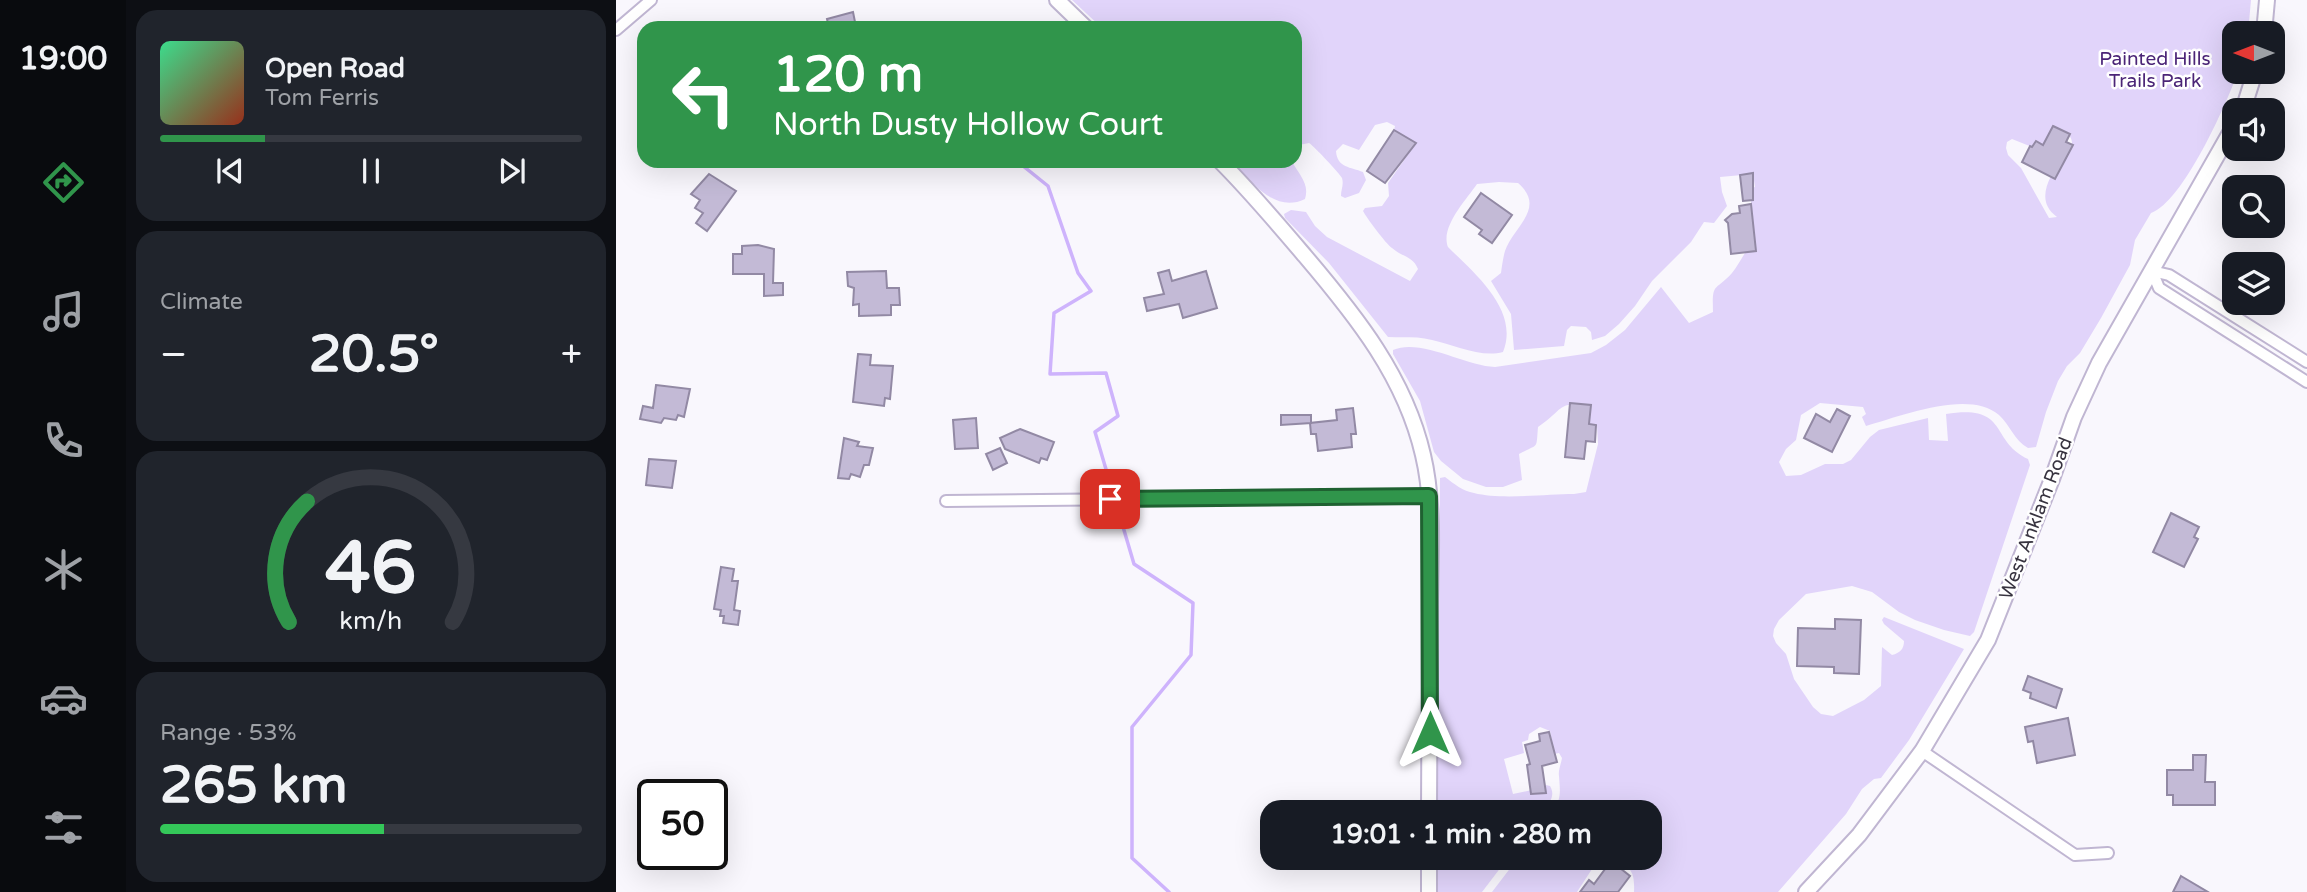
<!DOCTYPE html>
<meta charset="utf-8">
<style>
:root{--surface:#171b24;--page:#20242c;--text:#f1f3f6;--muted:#9ea1a6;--line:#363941;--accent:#30954b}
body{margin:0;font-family:"Varela Round",sans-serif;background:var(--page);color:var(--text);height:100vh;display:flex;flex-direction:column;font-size:26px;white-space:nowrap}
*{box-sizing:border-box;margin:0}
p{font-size:23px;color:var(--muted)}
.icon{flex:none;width:38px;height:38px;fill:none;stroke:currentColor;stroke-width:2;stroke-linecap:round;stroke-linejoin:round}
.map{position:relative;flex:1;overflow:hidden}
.details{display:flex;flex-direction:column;gap:10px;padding:10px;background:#0d0f14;width:490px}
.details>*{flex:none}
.banner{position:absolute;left:21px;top:21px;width:665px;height:147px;border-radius:21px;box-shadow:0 7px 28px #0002;background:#30954b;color:#fff;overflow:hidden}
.needle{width:46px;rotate:270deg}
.tools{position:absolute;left:1606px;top:21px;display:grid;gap:14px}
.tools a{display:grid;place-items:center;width:63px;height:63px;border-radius:14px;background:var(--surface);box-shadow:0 7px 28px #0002;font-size:35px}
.speed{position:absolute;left:21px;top:779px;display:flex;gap:14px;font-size:35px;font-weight:700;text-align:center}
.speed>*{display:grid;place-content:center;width:91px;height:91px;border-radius:50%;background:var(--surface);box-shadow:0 7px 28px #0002;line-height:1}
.speed .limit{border:4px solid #111;border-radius:10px;background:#fff;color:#111}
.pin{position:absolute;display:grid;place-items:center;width:60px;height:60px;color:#fff;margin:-30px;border-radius:14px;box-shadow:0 4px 10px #0006}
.me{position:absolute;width:77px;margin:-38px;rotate:0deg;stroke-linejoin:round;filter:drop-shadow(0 0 5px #0008)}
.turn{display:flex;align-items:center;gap:24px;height:147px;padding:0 21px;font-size:32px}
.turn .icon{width:91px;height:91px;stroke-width:2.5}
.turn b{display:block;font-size:49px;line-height:60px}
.big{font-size:52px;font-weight:700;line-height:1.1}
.details .tile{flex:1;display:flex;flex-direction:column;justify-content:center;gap:10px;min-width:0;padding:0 24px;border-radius:21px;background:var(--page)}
.details .dial{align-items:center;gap:0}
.dial svg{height:182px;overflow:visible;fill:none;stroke:var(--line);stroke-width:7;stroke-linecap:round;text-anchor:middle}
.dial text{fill:var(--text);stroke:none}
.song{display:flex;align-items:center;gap:21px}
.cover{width:84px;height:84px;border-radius:10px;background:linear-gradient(135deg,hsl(150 70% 55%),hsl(10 70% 35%))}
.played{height:7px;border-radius:4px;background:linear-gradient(90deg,var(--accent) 25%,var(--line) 25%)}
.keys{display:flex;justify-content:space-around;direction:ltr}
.heat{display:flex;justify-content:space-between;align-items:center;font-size:38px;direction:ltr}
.charge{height:10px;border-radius:5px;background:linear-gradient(90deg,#34c759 53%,var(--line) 0)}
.trip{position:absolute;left:644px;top:800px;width:402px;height:70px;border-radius:21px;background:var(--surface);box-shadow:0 7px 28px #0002;font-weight:700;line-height:70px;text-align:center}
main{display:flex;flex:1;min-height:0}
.dock{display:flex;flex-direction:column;width:126px;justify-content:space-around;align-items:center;background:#090b0e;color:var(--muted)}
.dock .icon{width:49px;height:49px}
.dock .selected{color:var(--accent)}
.dock b{font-size:32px;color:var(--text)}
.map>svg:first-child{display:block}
.green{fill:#e1d4fa;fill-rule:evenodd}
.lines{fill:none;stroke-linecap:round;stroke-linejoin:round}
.stream{stroke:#ceb3fc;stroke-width:3.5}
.building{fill:#c3bad6;stroke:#9289a4;stroke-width:2}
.minor-casing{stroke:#c0b6d2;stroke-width:14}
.secondary-casing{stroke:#c0b6d2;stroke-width:18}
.minor{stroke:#fff;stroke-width:10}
.secondary{stroke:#fff;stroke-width:14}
.route-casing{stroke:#1f6131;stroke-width:18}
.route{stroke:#30954b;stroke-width:12}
.labels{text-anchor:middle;stroke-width:5;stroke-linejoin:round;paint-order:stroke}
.park-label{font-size:19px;fill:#4b2577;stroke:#fff}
.street-label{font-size:19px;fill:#383440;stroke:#fff}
</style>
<main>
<nav class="dock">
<b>19:00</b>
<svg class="icon selected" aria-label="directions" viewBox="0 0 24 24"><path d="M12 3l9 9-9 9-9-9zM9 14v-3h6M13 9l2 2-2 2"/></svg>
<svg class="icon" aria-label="music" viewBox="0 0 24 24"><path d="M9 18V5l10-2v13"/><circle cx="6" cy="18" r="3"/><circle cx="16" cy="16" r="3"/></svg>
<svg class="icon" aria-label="phone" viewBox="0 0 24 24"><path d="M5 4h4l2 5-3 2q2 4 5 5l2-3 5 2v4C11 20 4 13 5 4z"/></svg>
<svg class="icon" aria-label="climate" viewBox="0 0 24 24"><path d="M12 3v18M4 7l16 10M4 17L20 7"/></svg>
<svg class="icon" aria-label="car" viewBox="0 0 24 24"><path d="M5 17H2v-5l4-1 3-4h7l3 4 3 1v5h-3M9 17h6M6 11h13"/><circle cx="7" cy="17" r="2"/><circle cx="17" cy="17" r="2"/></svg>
<svg class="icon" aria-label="filters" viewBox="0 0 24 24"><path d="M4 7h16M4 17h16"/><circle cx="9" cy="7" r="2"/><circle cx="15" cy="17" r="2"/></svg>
</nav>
<section class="details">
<div class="tile">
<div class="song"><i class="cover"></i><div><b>Open Road</b><p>Tom Ferris</p></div></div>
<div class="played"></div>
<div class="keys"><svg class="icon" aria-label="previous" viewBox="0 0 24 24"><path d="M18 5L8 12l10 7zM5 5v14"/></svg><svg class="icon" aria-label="pause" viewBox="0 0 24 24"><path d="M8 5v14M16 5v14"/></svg><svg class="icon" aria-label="next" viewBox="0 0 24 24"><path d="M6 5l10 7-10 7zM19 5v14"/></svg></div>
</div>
<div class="tile"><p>Climate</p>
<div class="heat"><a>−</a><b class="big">20.5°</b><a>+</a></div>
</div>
<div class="tile dial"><svg viewBox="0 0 100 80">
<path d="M14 69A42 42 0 1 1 86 69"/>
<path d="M14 69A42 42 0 0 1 22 16" stroke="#30954b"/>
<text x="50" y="56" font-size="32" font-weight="700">46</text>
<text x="50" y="72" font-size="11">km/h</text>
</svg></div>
<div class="tile"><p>Range · 53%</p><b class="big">265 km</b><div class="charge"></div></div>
</section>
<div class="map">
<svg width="1691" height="892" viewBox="0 0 1691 892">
<rect width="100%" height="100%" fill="#f9f7fd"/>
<g class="green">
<path d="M456,0H1635L1632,33H1619V72H1622C1610,105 1567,202 1535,213L1519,240L1514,265L1485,318L1464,353L1451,366L1442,381L1430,412L1420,447L1412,448C1398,440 1394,425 1383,415C1353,389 1285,416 1250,426L1246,417L1250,414L1247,407L1204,403L1185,415L1180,440L1170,449L1163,462L1170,476L1185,475L1209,464H1227L1235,460L1254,437L1263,430L1312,418L1313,440L1332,441L1330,414C1394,404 1373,441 1412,459L1414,465L1358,632L1354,636L1328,630L1299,620L1283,612L1256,592L1236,586L1190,594L1163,620L1158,629L1157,636L1160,643L1170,654L1178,679L1197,707L1205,714L1217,716L1248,700L1265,686L1266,647L1276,655C1284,653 1288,649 1288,641L1268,624L1266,620L1268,617L1348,649L1293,740L1265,778L1258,779L1246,789L1230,814L1162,892H1018C1019,871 1015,866 995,861L990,868L982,864L978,866L961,892H876L902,858H1034V812H936C946,799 944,791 943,776C942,771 945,764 946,758L943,753L938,754L934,731L924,727L913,734L912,740L906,742L908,753L888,759L897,794L916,790L917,794L930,791V785L934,786C940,796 933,803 927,812H821L824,478L829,477C838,484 847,491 858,493C885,500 929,494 958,494L970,492L982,444L981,425L973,424L975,405C940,401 948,410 922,427C920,451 923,443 903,454L906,480L887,487H870L847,479L825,461L818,452L804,401L777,354V350C805,338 849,366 879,367L975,353L990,345L1009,330L1045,287L1073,323L1097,312C1096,281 1099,292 1116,273C1121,267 1125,259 1129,253L1140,251L1135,201L1137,200L1136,188L1139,187L1137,174L1104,177L1106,192L1111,206L1098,223L1088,222L1075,242L1036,281L1019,306L1003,324L989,336L976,340L975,332L970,327L955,326L951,330L948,346L898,350L895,314L875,281L885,273C886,266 887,258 889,251C897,227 931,208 902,183L883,182L861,184C850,200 824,227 832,247C858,273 904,310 887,352C865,358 838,345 816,340C801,336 787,338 772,337L713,263L669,218L668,214L675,210L690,212L699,226L711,237L794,281L802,269C797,256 786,257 776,248C770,244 750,217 747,211L749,208L766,206L773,196L772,183L800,143L778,130L779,126L771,122L759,125L743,150L727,144L720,151C721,168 735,167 747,172L750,180L743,193L729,198L725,196C725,189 728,185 726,178C724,174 698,146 693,143L683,145L679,149V28H486ZM1437,126C1446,131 1457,133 1456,145L1440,178L1435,176C1427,192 1426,206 1441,217L1433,218L1405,168L1392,155L1390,148L1391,142L1396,139L1416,147L1420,141L1427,145Z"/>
<path d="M616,161H676C682,174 694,183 689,199C658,214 635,181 616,161Z"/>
<path d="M821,858H892L866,892H822Z"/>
</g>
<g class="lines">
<path class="stream" d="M401,161L432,186L462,273L475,291L438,313L434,374L490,373L502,416L479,432L518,564L577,603L575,655L516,727V858L553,892"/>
</g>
<g class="building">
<path d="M237,12L239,22L234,24L235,28H213L211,19Z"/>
<path d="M1437,126L1454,134L1450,142L1457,145L1439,179L1406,162L1414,146L1416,147L1420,141L1427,145Z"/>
<path d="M778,130L800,143L769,183L751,171Z"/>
<path d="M1137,173V200L1127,201L1124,175Z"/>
<path d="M93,174L120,191L91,231L80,223L87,213L79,208L84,200L75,194Z"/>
<path d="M865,193L896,215L876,243L863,234L866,230L848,217Z"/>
<path d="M1135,204L1140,251L1115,254L1112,223L1109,220L1116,214L1124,213L1123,206Z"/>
<path d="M142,245L158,249L157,283H167V295L148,296V274H117V254H126V246Z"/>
<path d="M553,270L556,281L590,271L601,308L567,318L563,304L531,311L528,298L548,294L542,273Z"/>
<path d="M270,271L271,288H283L284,305H275V315L243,316V304L237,305L238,288L232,286L231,272Z"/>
<path d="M242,354L255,355L254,365L277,366L274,399L269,398L268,406L237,402Z"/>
<path d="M40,385L74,389L68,417L62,415L60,420L48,418L45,423L24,419L27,406L37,408Z"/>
<path d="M954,403L975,405L973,424L980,425L979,442L970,441L968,459L949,457Z"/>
<path d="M737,408L740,434H735L736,447L702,451L700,434H695L694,423L721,420L720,410Z"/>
<path d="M1221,409L1234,416L1216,452L1188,438L1200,414L1214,422Z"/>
<path d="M665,415H695V423L665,425Z"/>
<path d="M360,418L362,448L339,449L337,420Z"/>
<path d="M404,429L438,442L431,460L425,458L423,463L389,449L384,438Z"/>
<path d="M228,438L243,442L241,446L257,448L253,465H248L244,477L235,474L233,479L222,478Z"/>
<path d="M384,448L391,463L377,470L370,454Z"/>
<path d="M33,459L60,461L56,488L30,485Z"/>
<path d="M1555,513L1583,527L1578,537L1582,539L1568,567L1537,552Z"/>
<path d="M105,567L118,569L116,581H122L118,610L124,611L122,625L107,623L108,616H104L105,610L98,609Z"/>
<path d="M1219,619L1245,620L1243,674L1218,673V667L1181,666L1182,628L1219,629Z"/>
<path d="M1412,676L1446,689L1440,708L1414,698L1415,693L1407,690Z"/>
<path d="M1452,718L1459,755L1421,763L1417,741L1412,742L1409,727Z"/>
<path d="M933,732L941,762L926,766L930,793L915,794L911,765L914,764L909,745L924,741L923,734Z"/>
<path d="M1577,755H1590L1589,782H1599V805H1557V795H1551V770H1577Z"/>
<path d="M995,861L1014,876L1002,892H964L973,880L978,884Z"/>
<path d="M1565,876L1592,892H1557Z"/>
</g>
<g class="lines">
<defs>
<g id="minor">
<path d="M0,30L35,0"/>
<path d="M1536,271L1543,288L1691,382"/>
<path d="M1536,271L1553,275L1691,362"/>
<path d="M330,501L813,496"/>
<path d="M1306,751L1459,855L1492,853"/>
</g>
<g id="secondary">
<path d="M441,0L470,28"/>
<path d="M1648,33L1651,0"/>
<path d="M1627,110L1639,72"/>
<path d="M604,161C634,191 661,223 689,256C740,316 789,377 807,455C818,501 815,552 814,599C814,670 814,741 813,812"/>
<path d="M813,858V892"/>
<path d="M1190,892L1243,835L1306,751L1372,640L1436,479L1458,417L1483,363L1619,124"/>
</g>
</defs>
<use href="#minor" class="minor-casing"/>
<use href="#secondary" class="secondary-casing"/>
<use href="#minor" class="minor"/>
<use href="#secondary" class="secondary"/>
</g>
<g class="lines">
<defs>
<path id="route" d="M494,499L813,496L814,733"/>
</defs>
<use href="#route" class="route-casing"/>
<use href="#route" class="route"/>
</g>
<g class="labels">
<g class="park-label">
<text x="1539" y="65">Painted Hills<tspan x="1539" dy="22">Trails Park</tspan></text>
</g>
<g class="street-label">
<text transform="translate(1419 518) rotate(-69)" y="7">West Anklam Road</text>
</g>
</g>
</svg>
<div class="tools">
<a><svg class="needle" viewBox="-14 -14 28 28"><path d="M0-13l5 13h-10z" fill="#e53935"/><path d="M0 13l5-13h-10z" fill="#9ea1a6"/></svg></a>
<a><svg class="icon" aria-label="sound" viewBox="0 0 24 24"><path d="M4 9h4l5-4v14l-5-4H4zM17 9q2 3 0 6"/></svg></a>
<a><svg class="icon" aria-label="search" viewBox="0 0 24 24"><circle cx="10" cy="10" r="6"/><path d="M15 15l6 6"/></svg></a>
<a><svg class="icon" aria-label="layers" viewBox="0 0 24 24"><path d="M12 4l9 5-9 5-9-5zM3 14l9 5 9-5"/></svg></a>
</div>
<div class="speed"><div class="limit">50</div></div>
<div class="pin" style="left:494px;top:499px;background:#d93025"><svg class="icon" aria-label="arrive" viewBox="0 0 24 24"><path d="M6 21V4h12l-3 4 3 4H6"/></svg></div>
<svg class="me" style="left:814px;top:733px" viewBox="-20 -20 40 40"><path d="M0-17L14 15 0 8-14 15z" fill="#30954b" stroke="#fff" stroke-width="4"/></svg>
<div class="trip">19:01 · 1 min · 280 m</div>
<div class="banner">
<div class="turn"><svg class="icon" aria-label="left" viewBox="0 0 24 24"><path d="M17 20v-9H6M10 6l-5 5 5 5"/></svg><div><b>120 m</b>North Dusty Hollow Court</div></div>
</div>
</div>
</main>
